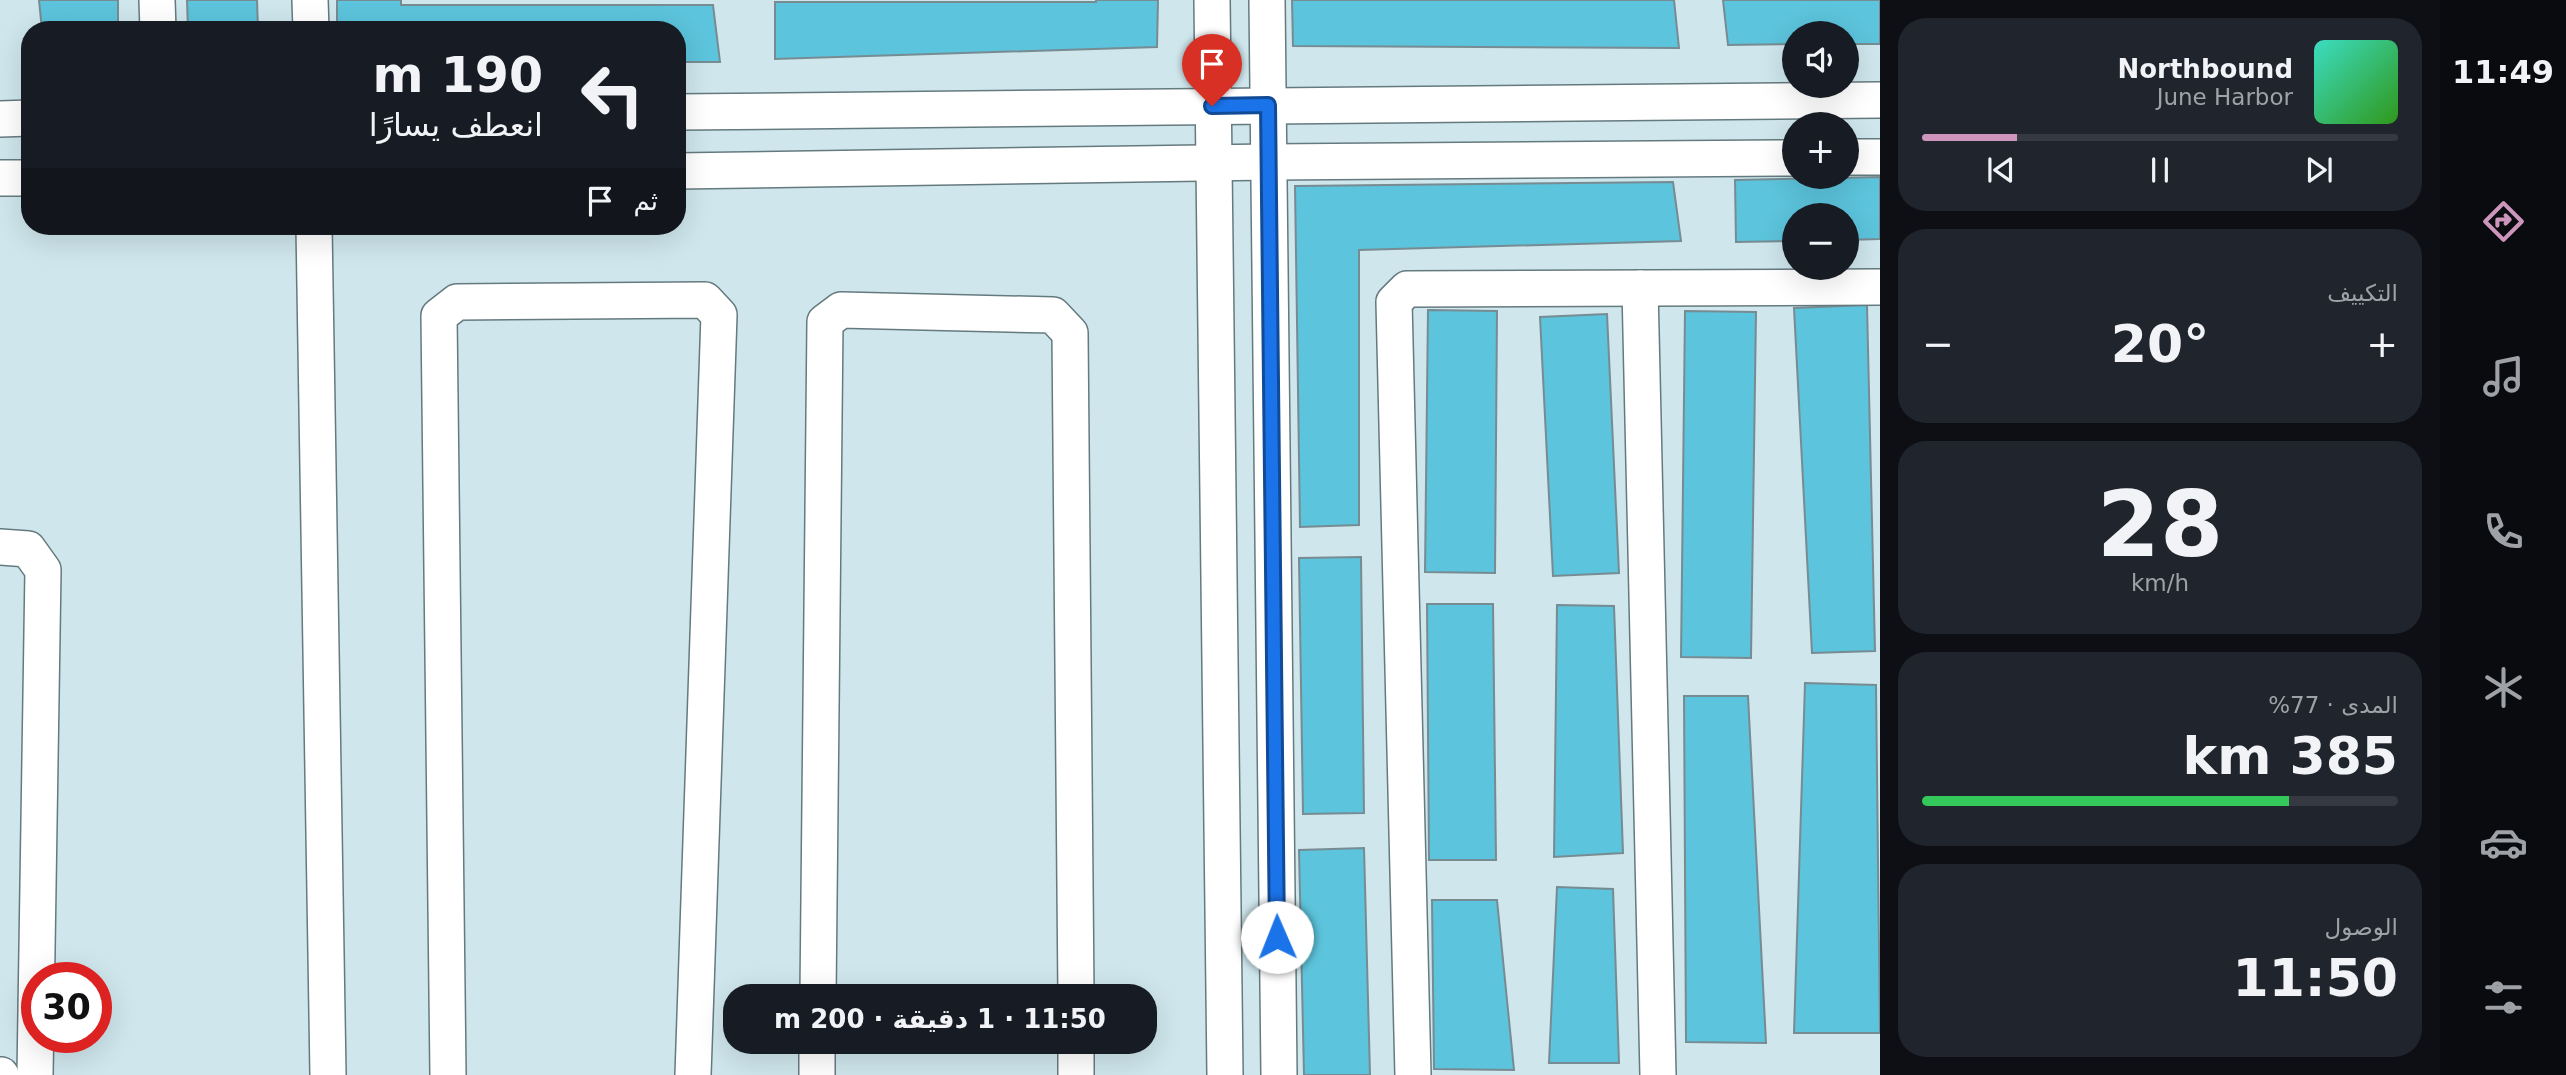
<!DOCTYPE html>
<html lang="ar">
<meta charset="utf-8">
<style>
:root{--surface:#171b24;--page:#20242c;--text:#f1f3f6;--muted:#9ea1a6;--line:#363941;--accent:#cd95bc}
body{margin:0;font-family:"DejaVu Sans","Noto Naskh Arabic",sans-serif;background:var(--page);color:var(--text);direction:rtl;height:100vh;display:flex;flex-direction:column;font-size:26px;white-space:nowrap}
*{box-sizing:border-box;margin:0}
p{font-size:23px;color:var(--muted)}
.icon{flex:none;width:38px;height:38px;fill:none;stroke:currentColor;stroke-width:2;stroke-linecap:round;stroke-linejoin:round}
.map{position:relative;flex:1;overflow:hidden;direction:ltr}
.panel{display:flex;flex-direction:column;gap:18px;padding:18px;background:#0d0f14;width:560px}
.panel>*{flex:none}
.top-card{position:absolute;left:21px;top:21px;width:665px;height:214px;border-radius:28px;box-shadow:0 7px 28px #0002;direction:rtl;background:#171b24;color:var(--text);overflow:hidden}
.fabs{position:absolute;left:1782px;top:21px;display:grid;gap:14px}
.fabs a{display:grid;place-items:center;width:77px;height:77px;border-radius:50%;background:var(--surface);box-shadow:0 7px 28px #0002;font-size:35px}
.speed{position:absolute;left:21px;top:962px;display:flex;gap:14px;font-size:35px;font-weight:700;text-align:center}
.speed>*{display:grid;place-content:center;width:91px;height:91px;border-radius:50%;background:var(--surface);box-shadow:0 7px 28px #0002;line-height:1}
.speed .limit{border:10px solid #d22;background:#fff;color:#111}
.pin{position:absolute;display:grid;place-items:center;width:60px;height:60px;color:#fff;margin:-72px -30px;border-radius:50% 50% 50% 0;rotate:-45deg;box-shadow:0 0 7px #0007}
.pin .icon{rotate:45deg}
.me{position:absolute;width:77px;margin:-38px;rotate:359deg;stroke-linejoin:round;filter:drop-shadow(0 0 5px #0008)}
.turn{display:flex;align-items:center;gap:24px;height:147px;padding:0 28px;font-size:32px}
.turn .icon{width:91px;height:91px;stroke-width:2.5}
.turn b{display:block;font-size:49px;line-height:60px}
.then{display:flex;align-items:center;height:66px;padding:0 28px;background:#0003;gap:14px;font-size:26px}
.big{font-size:52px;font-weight:800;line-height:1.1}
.panel .tile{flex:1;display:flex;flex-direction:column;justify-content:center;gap:10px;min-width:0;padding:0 24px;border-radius:28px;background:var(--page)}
.panel .dial{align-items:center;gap:0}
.dial b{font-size:91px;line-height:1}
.song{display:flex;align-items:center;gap:21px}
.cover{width:84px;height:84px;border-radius:10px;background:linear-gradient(135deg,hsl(170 70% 55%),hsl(110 70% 35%))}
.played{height:7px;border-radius:4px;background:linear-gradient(90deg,var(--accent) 20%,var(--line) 20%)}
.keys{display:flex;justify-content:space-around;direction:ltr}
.heat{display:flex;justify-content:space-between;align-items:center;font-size:38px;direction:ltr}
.charge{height:10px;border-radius:5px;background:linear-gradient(90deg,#34c759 77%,var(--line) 0)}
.trip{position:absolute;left:723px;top:984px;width:434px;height:70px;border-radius:28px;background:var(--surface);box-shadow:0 7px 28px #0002;font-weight:800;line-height:70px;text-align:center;direction:rtl}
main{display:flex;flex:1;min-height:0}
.tab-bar{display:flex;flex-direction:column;width:126px;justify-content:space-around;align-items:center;background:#090b0e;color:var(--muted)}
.tab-bar .icon{width:49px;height:49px}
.tab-bar .active{color:var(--accent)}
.tab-bar b{font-size:32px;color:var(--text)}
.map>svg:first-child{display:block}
.building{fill:#5cc4dc;stroke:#778c92;stroke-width:2}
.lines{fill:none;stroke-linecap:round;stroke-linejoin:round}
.street-casing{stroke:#657a7f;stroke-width:38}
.street{stroke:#fff;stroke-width:35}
.route-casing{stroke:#114b97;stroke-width:18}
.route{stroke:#1a73e8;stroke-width:12}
</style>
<main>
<nav class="tab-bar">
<b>11:49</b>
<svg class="icon active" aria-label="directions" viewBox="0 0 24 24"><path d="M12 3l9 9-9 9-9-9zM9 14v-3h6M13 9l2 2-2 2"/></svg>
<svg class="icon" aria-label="music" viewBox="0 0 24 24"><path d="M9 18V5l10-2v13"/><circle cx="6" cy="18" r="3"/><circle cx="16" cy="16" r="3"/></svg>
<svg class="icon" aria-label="phone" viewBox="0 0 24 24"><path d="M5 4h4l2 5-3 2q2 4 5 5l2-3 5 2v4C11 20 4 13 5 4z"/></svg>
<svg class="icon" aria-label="climate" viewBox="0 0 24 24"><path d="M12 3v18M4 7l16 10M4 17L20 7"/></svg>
<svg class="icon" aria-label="car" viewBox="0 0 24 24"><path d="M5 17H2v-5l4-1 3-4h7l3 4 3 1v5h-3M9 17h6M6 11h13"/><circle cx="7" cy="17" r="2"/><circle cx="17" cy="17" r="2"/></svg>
<svg class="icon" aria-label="filters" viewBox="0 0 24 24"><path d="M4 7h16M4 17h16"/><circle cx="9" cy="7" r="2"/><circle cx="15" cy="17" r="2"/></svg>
</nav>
<section class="panel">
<div class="tile">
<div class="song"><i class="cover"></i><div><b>Northbound</b><p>June Harbor</p></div></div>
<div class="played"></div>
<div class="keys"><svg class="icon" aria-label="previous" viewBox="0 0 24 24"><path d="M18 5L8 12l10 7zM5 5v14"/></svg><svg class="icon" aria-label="pause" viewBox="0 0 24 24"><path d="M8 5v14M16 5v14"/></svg><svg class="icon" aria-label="next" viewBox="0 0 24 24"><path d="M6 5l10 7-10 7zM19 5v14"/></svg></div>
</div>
<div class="tile"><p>التكييف</p>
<div class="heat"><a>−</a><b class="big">20°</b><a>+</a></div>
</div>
<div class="tile dial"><b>28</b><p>km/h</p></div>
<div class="tile"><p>المدى · 77%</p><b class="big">385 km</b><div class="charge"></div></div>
<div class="tile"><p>الوصول</p><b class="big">11:50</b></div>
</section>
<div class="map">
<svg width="1880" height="1075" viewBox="0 0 1880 1075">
<rect width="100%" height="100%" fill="#cee6ec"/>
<g class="building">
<path d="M39,0H118V30H42Z"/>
<path d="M187,0H257L258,30H188Z"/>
<path d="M337,0H401V5H713L720,62H677V30H337Z"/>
<path d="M1096,0H1158L1157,47L775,59V2H1096Z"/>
<path d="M1292,0H1674L1679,48L1293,46Z"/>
<path d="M1723,0H1880V44H1846V33H1794V44L1728,45Z"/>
<path d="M1880,177V239L1846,240V215H1794V241L1736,242L1735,180Z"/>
<path d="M1673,182L1681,241L1359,250V525L1300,527L1295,186Z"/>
<path d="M1867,305L1875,651L1812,653L1794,308Z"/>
<path d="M1428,310L1497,311L1495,573L1425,572Z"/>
<path d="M1685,311L1756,312L1751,658L1681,657Z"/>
<path d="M1607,314L1619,573L1553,576L1540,317Z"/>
<path d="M1361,557L1364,813L1303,814L1299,558Z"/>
<path d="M1427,604H1493L1496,860H1429Z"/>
<path d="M1557,605L1614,606L1623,853L1554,857Z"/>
<path d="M1805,683L1876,685L1880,1033H1794Z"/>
<path d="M1684,696H1748L1766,1043L1686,1042Z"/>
<path d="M1364,848L1370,1075H1304L1299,850Z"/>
<path d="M1557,887L1613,889L1619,1063H1549Z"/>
<path d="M1432,900H1497L1514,1070L1434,1069Z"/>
</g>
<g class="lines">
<defs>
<g id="street">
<path d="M157,0L158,30"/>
<path d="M310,0L311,30"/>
<path d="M1212,0L1225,1075"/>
<path d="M1267,0L1279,1075"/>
<path d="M677,112L1880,100"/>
<path d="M0,119L30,118"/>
<path d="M1846,157H1880"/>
<path d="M677,171L1270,162L1794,158"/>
<path d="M0,178H30"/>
<path d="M314,226L328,1075"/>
<path d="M1640,288L1658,1075"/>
<path d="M0,547L28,549L43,570L35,1075"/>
<path d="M818,996L825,322L841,310L1053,315L1070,333L1076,996"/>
<path d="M1076,1041V1075"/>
<path d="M0,1075H1"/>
<path d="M448,1075L439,316L457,302L705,300L719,315L693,1075"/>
<path d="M817,1075V1041"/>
<path d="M1413,1075L1394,302L1407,289L1880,287"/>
</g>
</defs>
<use href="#street" class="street-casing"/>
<use href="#street" class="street"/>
</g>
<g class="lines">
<defs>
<path id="route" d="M1212,106L1268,105L1277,937"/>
</defs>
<use href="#route" class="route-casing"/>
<use href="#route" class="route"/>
</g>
</svg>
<div class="fabs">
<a><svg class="icon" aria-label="sound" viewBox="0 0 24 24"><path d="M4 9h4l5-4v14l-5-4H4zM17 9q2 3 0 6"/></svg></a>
<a>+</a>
<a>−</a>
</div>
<div class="speed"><div class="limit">30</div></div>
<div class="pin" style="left:1212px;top:106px;background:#d93025"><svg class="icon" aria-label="arrive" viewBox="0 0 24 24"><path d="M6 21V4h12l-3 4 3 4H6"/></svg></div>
<svg class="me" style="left:1277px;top:937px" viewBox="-20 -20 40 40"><circle r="19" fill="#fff"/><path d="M0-13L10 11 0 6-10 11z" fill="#1a73e8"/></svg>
<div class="trip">11:50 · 1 دقيقة · 200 m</div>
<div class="top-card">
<div class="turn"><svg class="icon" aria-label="left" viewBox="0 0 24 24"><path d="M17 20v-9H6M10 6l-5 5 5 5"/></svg><div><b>190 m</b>انعطف يسارًا</div></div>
<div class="then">ثم<svg class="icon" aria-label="arrive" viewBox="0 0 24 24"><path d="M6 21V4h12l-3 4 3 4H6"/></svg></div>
</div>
</div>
</main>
